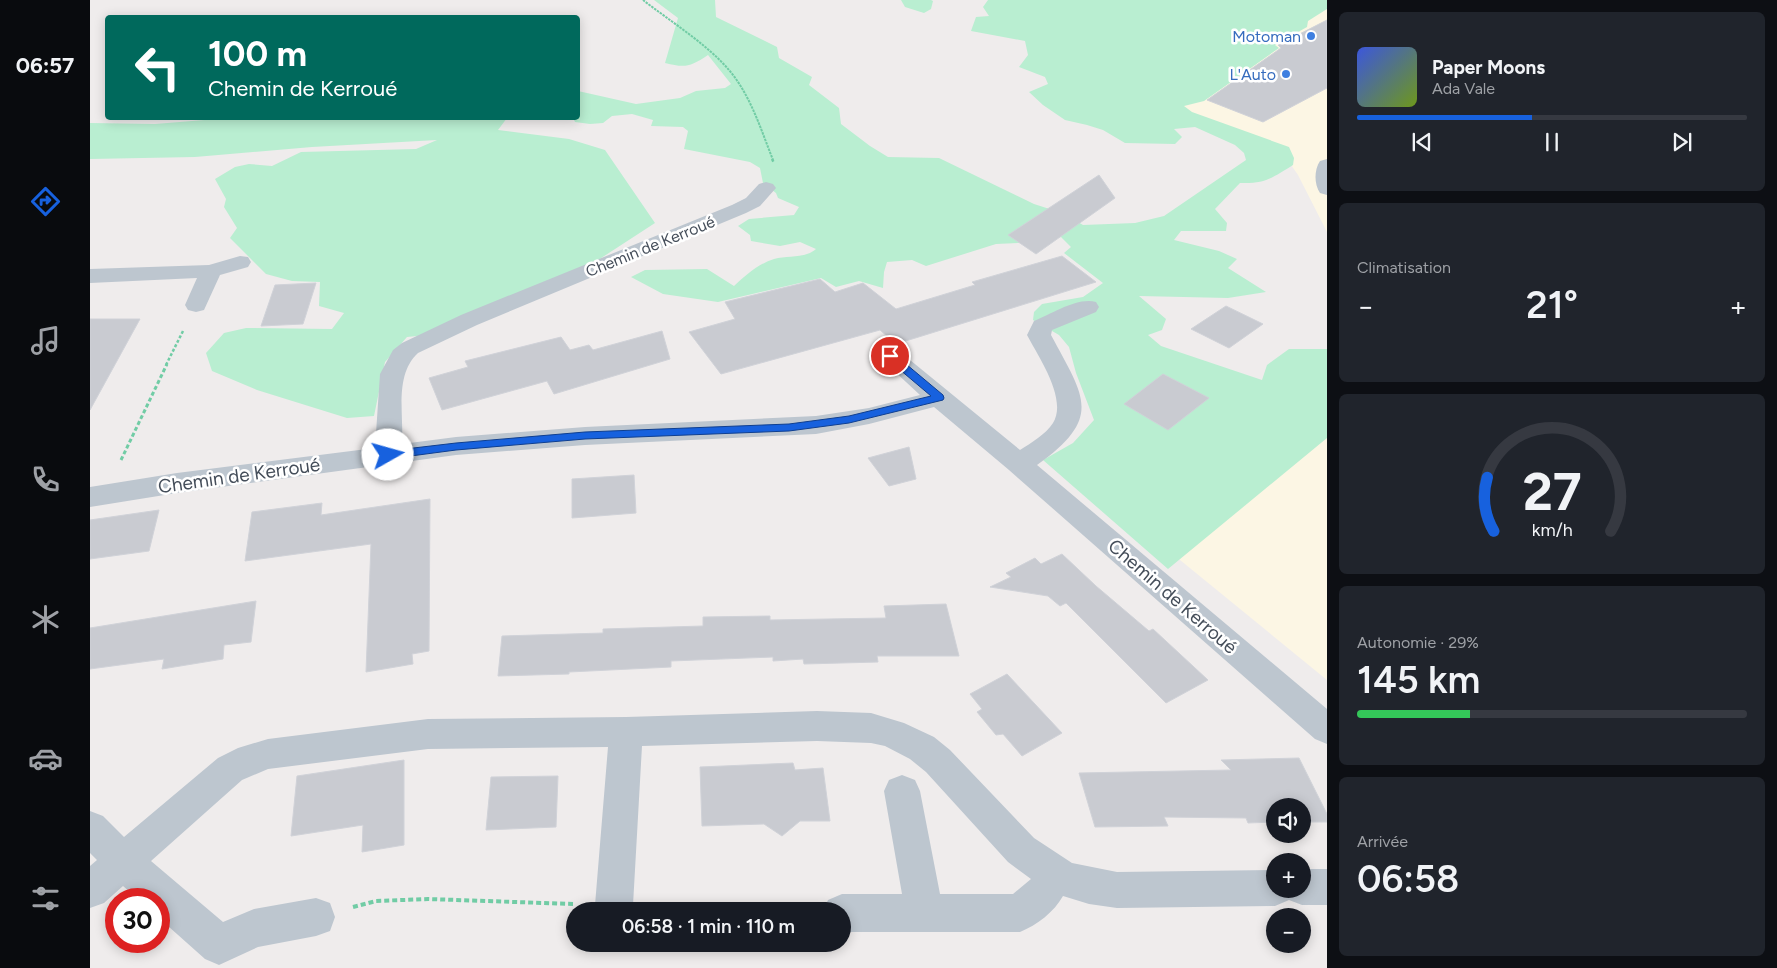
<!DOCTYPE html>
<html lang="fr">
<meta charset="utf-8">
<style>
:root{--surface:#171b24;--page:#20242c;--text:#f1f3f6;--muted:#9ea1a6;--line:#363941;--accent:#1761de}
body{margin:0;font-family:Figtree,sans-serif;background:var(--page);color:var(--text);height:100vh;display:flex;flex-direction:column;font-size:19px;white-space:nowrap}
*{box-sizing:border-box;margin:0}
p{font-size:16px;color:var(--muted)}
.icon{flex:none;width:28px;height:28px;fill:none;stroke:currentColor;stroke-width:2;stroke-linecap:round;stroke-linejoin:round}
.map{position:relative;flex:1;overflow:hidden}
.sheet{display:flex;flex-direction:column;gap:12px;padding:12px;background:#0d0f14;width:450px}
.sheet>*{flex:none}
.guide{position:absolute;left:15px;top:15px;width:475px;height:105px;border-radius:5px;box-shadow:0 2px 12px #0003;background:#00695c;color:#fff;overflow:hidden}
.buttons{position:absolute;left:1176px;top:798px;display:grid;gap:10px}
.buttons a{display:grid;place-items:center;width:45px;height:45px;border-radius:50%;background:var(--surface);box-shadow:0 2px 12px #0003;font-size:25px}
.speed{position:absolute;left:15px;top:888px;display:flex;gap:10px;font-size:25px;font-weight:700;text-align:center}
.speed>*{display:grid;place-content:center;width:65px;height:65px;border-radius:50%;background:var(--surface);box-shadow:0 2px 12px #0003;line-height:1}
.speed .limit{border:8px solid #d22;background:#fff;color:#111}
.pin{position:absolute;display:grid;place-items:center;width:42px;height:42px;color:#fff;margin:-21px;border:2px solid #fff;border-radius:50%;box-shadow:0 1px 5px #0007}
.me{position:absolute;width:55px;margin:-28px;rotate:83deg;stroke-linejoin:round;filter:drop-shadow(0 0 4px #0008)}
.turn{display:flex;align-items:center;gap:18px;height:105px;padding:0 20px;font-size:22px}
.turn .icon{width:65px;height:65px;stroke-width:2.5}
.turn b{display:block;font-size:35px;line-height:42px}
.big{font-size:38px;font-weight:600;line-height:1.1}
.sheet .widget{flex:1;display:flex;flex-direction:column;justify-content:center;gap:8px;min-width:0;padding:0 18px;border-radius:8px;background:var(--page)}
.sheet .dial{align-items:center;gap:0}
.dial svg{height:130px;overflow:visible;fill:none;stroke:var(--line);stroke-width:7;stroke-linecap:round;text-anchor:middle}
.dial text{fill:var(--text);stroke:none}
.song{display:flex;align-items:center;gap:15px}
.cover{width:60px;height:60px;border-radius:8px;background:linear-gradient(135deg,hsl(230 70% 55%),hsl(80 70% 35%))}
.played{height:5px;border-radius:2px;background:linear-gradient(90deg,var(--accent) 45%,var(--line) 45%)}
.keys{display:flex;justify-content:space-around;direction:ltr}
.heat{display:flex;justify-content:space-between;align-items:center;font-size:28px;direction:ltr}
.charge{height:8px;border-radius:4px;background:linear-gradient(90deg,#34c759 29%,var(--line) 0)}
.trip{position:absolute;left:476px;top:902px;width:285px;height:50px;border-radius:25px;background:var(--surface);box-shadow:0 2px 12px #0003;font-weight:600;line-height:50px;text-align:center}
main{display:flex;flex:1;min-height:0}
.tab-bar{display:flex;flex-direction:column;width:90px;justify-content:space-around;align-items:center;background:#090b0e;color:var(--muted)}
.tab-bar .icon{width:35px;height:35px}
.tab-bar .active{color:var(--accent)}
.tab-bar b{font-size:22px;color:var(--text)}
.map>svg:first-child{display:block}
.commercial{fill:#fcf6e4}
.green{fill:#b9eed1}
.building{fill:#c9cbd1;stroke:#d0d2d8}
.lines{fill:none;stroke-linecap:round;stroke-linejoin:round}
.path-far3{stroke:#71cca5;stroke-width:2;stroke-dasharray:2.5 1;stroke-linecap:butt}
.path-far2{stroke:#71cca5;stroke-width:2.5;stroke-dasharray:3 2;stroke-linecap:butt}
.path-far1{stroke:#71cca5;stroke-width:3;stroke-dasharray:4 2.5;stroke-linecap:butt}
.path{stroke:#71cca5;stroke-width:4;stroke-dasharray:5 3;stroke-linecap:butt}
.minor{fill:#bdc6cf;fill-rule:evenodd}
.route{fill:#1761de;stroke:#0f3f90}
.shop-dot{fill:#3f7fe0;stroke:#fff;stroke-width:2}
.labels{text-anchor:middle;stroke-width:5;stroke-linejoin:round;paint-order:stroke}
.far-shop-label{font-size:16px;fill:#366cbe;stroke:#fff;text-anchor:end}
.far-street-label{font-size:16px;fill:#454e5a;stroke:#fff}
.street-label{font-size:19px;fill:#454e5a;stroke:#fff}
</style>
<main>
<nav class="tab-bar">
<b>06:57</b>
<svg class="icon active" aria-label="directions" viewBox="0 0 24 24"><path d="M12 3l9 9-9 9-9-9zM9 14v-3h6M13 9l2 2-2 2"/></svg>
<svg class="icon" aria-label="music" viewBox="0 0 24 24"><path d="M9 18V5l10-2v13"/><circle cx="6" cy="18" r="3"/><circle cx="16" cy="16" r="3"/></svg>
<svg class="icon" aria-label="phone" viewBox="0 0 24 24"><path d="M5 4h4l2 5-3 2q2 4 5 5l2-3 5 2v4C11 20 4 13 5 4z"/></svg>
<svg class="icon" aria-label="climate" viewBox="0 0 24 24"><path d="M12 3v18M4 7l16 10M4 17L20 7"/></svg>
<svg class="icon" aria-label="car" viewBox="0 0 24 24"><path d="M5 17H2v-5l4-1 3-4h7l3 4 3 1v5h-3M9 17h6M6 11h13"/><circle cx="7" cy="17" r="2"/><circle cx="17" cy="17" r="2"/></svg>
<svg class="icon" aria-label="filters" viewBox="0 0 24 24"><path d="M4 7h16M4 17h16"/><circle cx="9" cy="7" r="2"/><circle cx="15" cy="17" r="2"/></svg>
</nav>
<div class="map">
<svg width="1237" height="968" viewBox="0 0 1237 968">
<rect width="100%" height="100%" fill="#efecec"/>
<g class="commercial">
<path d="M1237,0V232L1208,175L1197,159L1067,111Z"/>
<path d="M1237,419V680L1079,551Z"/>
</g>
<g class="green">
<path d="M564,0H625L626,17L687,47L689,58L722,77L719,85L749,108L751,124L780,146L798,157L849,158L944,204L975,214L993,225L1045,223L1074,216L1156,160L1154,153L1145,145L1105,127L1084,129L1092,137L1085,144L1035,143L1013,130L997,125L975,120L953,105L939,92L958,84L955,77L929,67L938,55L935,41L881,31L886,17L899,16L893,7L898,0H1237V9L1218,21L1217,27L1185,45L1189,48L1114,101L1094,106L1102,112L1199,147L1204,158L1203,165C1182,178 1175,184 1150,183L1125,209L1137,223L1136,231H1091L1084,240L1129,251L1147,259L1138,268L1176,292L1138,298L1049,296L1076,319L1072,330L1058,335L1071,346L1172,380L1177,365L1199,349H1237V438L1078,569L953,460L983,443L1004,420L986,373L979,347L969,335L943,320L944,312L952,304L993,297L1013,283L974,253L981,247L971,237L949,242L906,244L836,266L822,260L797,262L794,272L793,288L769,281L746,287L731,278L628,302L573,294L541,277L555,270L617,269L644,286C656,275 668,264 684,259C698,255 715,259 726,249L710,242L690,246L661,241L660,235L648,226L659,219L704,215L709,207L688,198L686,193L673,183L670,168L660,162L594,149L598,131L593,127L561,126L563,120L542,114L522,116L513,123L500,124L485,122L483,118H488V91L546,104L590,98L606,91L635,88L641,84L618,55C600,67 595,68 575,63L588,18Z"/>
<path d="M811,0H841L843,1L841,9L834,13L815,7Z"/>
<path d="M139,118H417L408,130L479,139L515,150L565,223L502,264L337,335L317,337L295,362L284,416L257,418L167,390L122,371L116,353L134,333L156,328L242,329L254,313L229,306L230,282L202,281L176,274L140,238L147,228L134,207L136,199L125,179L145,167L159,164L182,166L211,152L326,149L347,140L222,147L105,157L0,159V123L65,124Z"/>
</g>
<g class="building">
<path d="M1237,20V88L1173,122L1117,100L1191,48L1188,45Z"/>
<path d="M1009,175L1025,198L946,254L918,235Z"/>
<path d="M972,256L1006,282L806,344L790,330L631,374L599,332L645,319L635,302L730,279L745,292L773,283L806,309L885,285L882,282Z"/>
<path d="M226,283L213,324L171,326L185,285Z"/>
<path d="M1136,306L1173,324L1139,348L1101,329Z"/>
<path d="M0,319H50L0,410Z"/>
<path d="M572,331L580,359L464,394L457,381L352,410L339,378L378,367L375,361L471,337L480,350L499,345L503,350Z"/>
<path d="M1073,374L1119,398L1078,430L1034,404Z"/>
<path d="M819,447L826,479L799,486L778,458Z"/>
<path d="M544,475L546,513L482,518V479Z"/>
<path d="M340,499L339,651L322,654L323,664L276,672L281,544L155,561L162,512L232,503L231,515Z"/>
<path d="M69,510L59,551L0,559V520Z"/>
<path d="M972,554L1006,586L1059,631L1063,629L1118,680L1076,703L976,603L970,606L958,596L900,587L921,577L916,573L945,558L951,564Z"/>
<path d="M166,601L161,642L134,645L133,659L72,669L74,659L0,669V628Z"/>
<path d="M856,604L869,656H787L788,662L714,664L713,659L683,661V657L581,661V667L479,672V674L408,676L412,636L513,633V629L613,626V617L680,616V620L796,618L794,606Z"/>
<path d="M917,674L972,733L932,756L913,734L906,735L887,712L892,709L880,694Z"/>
<path d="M1209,758L1237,814V822H1212V806H1185V822L1158,823L1156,818L1074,817L1078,826L1005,827L989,773L1141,770L1131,760Z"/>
<path d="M314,760V845L272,852L273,825L201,836L207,776Z"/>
<path d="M703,763L705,770L733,768L740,821H710L692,836L674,824L612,826L610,767Z"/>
<path d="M468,776L466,827L396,830L401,777Z"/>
</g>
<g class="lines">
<path class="path-far3" d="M553,0C580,21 618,45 639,70C661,96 671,130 683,160"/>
<g class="path-far2">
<path d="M682,159L684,163"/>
<path d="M76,365L93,331"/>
</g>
<path class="path-far1" d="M31,460L77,364"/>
<g class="path">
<path d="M263,907L286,901L338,899L483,904"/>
<path d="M564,907L691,911"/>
</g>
<g class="minor">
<path d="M1237,159V195L1230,193C1224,184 1224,170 1230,161Z"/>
<path d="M676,182L683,184L686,188L670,206L656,213L387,325L328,353C304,375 314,415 312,444L366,437L495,427L726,416L779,408L830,395L788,356L791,351L800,349L809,351L930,450C941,443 956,434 963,423C978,399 948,356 937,335L944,321C962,314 987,297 1006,302L1009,307L1006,312L962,330L961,335C994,397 1014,417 947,465L1237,709V744L1225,739L919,470L844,407L779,424L726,434L495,445L366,455L87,493L0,507V487L87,473L285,448L290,374L303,350L312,343L371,315L642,205L656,198L669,184Z"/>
<path d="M150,256L158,257L161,262L158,267L130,275L114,310L106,312L98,310L95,305L107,278L0,283V269L119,265Z"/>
<path d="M727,711L781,713L814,723L844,737L860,750L944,838L982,863L1027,872L1185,870V889H1212V869H1237V905H1212L1199,900L1185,906L1027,908L999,904L973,896C964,912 947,925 930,932H752V911H733L738,900L752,894H812L794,791L799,780L812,775L825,780L830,791L850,894H923L941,879L918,862L836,772L820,759L795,746L781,743L727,741L552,746L543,905L541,911H507L505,905L518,747L338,749L178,769L152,780L61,861L133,922L164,909L226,898L240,903L245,917L240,931L226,936L168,947L129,965L115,959L69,918V899H48L33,886L14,903L0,908V866L7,860L0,853V811L13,816L34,837L128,758L148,748L178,739L338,719L536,717Z"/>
</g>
</g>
<path class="route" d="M800,353L804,354L853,395L854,398L853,400L759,423L699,431L495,439L366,450L298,459L292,455L298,451L366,443L495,432L699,424L759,416L841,396L796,358V354Z"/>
<g class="shop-dot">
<circle cx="1221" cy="36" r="5"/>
<circle cx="1196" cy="74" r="5"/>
</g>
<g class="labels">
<g class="far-shop-label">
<text x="1211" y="42">Motoman</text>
<text x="1186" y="80">L'Auto</text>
</g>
<g class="far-street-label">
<text transform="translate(560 246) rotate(-22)" y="6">Chemin de Kerroué</text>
</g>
<g class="street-label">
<text transform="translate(149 475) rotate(-8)" y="7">Chemin de Kerroué</text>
<text transform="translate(1083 596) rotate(41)" y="7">Chemin de Kerroué</text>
</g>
</g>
</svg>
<div class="buttons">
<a><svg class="icon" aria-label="sound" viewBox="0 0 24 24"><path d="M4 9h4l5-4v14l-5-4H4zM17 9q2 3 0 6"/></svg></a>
<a>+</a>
<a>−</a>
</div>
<div class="speed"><div class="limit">30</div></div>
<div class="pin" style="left:800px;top:356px;background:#d93025"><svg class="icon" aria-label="arrive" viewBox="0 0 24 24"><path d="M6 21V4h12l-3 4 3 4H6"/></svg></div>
<svg class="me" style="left:298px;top:455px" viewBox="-20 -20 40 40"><circle r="19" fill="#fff"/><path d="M0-13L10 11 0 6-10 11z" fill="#1761de"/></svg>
<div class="trip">06:58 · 1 min · 110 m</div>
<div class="guide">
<div class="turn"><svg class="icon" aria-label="left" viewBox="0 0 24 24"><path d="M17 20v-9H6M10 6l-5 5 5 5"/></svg><div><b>100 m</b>Chemin de Kerroué</div></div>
</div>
</div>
<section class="sheet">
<div class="widget">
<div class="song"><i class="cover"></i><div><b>Paper Moons</b><p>Ada Vale</p></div></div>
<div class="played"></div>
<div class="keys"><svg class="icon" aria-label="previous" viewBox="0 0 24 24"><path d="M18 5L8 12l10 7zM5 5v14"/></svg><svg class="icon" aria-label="pause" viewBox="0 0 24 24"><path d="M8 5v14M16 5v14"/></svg><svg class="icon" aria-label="next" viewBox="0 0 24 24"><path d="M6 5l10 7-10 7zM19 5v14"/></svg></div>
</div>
<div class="widget"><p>Climatisation</p>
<div class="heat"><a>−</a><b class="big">21°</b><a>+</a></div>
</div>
<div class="widget dial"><svg viewBox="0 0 100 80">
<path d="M14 69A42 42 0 1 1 86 69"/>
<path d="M14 69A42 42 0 0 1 10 36" stroke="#1761de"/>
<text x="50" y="56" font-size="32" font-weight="700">27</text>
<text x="50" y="72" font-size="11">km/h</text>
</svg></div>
<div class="widget"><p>Autonomie · 29%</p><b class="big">145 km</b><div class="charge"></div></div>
<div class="widget"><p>Arrivée</p><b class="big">06:58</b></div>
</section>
</main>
